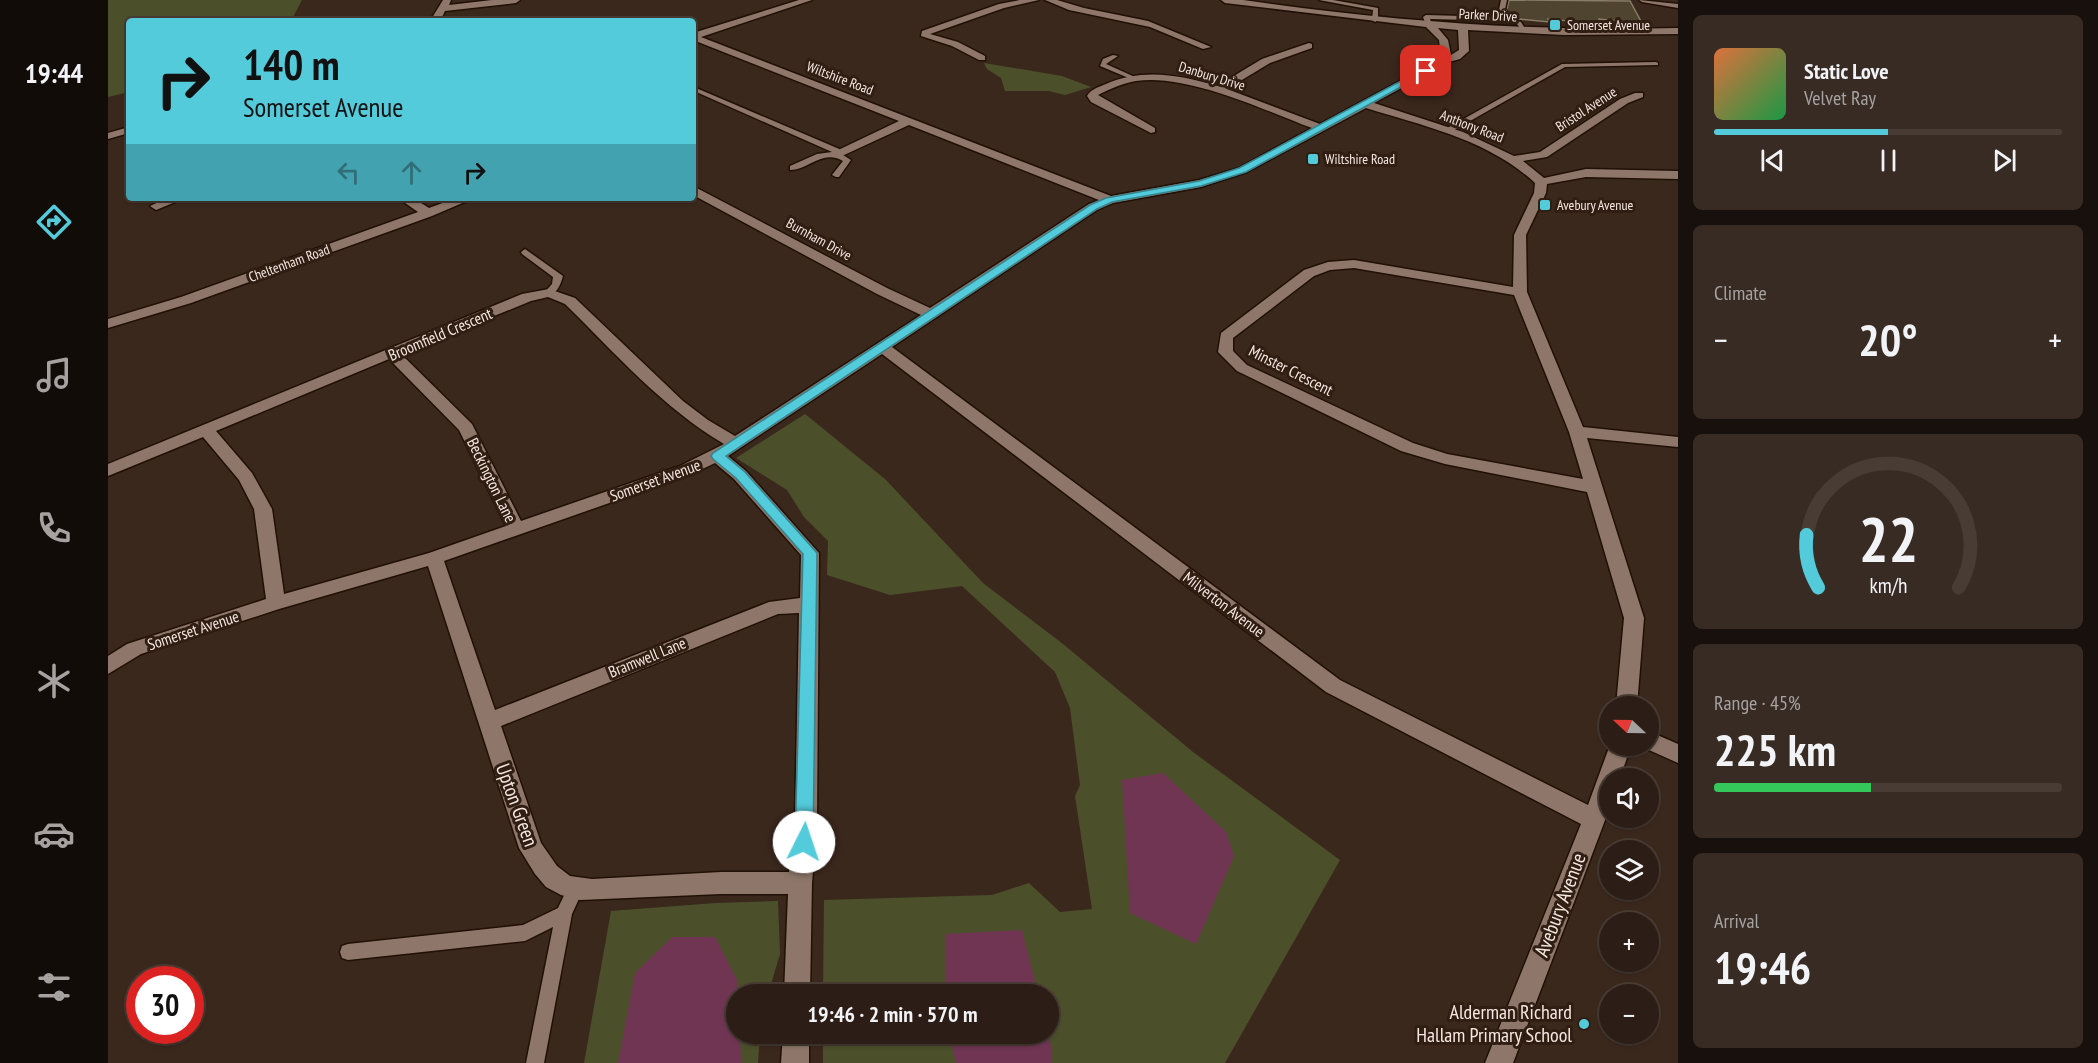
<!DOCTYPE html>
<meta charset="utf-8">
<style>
:root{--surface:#2c1e16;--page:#382b23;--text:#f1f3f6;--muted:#a6a2a1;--line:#483c35;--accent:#53cbdb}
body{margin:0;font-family:"PT Sans Narrow",sans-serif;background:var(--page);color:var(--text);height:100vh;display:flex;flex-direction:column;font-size:22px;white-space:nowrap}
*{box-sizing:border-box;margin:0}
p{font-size:20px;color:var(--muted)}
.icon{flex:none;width:33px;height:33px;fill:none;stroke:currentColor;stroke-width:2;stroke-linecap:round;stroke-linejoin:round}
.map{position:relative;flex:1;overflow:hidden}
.details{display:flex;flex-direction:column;gap:15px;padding:15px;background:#18100c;width:420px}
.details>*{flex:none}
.hud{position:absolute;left:18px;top:18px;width:570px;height:183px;border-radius:6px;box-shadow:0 2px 4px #0004,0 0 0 2px var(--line);background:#53cbdb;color:#111;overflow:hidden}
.needle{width:39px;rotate:292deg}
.fabs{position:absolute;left:1491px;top:696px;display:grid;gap:12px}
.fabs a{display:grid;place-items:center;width:60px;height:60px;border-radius:50%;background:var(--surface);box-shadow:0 2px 4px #0004,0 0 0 2px var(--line);font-size:30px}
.speed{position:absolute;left:18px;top:966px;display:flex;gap:12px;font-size:30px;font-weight:700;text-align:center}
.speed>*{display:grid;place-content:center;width:78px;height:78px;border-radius:50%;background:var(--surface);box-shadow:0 2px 4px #0004,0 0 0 2px var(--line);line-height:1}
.speed .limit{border:9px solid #d22;background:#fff;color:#111}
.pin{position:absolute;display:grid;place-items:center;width:51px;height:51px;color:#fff;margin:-26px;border-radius:12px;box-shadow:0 3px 9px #0006}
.me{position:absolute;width:66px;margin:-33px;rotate:4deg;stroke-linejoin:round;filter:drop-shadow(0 0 4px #0008)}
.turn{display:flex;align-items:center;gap:21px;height:126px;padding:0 18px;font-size:27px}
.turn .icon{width:78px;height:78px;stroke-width:2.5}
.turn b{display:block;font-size:42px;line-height:51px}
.lanes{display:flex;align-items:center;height:57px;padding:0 18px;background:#0003;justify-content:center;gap:30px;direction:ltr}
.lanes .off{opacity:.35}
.big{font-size:45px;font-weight:700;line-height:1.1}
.details .widget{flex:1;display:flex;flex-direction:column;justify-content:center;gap:9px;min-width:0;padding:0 21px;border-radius:9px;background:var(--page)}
.details .dial{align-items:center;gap:0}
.dial svg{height:156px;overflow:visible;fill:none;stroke:var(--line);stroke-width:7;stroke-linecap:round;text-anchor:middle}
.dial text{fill:var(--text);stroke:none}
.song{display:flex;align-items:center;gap:18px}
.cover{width:72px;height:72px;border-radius:9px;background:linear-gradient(135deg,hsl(20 70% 55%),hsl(140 70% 35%))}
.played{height:6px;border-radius:3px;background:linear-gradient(90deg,var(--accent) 50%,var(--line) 50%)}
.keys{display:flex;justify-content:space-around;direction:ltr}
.heat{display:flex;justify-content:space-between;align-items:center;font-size:33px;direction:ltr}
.charge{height:9px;border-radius:4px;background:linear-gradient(90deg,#34c759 45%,var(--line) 0)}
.trip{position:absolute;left:618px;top:984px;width:333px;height:60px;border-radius:30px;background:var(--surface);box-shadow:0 2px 4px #0004,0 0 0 2px var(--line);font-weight:700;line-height:60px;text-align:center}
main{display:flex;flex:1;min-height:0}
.dock{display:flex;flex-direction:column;width:108px;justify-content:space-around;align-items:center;background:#120c09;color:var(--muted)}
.dock .icon{width:42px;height:42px}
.dock .on{color:var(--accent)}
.dock b{font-size:27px;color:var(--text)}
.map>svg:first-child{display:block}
.green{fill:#4b502b}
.water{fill:#6f3552}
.building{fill:#4e4430;stroke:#887d67;stroke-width:1.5}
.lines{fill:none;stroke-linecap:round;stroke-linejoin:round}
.lane-casing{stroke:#211006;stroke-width:3}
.street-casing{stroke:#211006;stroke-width:3}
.lane{fill:#8e776a;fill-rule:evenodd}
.street{fill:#8e776a;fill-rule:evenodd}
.route{fill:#53cbdb;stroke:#36848e;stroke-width:1.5}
.poi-dot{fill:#53cbdb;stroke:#301e13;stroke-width:2}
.labels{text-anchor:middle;stroke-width:6;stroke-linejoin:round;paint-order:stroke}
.far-street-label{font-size:14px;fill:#f4e7e0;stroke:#301e13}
.far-poi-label{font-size:14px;fill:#f4e7e0;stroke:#301e13;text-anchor:start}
.street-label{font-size:16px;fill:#f4e7e0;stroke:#301e13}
.near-street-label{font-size:20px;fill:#f4e7e0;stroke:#301e13}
.near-poi-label{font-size:20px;fill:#f4e7e0;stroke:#301e13;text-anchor:end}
</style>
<main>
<nav class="dock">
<b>19:44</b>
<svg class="icon on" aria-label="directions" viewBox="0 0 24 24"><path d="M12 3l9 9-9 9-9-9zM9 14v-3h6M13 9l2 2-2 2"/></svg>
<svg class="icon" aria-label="music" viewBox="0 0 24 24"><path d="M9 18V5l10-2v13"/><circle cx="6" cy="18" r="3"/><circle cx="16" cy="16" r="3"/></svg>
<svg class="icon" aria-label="phone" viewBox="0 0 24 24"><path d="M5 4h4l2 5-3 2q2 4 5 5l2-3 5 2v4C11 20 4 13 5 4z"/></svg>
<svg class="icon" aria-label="climate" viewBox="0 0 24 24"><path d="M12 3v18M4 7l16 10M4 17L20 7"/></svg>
<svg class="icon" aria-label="car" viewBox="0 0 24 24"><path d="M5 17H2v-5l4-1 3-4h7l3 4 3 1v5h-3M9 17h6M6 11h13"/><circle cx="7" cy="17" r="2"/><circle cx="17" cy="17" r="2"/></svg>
<svg class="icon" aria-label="filters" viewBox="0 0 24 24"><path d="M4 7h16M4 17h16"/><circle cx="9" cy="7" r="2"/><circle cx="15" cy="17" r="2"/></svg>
</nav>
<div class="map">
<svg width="1570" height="1063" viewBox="0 0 1570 1063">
<rect width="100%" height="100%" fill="#3b281d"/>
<g class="green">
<path d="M0,0H194L184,19L179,21H21V92L0,97Z"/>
<path d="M876,63L954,76L983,87L957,95L941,91H897L893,78L879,69Z"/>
<path d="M697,414L777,479L875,583L955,644L1085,752L1232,860L1117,1063H715V1034H940V994H715L716,900L884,895L921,883L952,912L984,909L967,796L972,785L962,708L947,672L854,586L782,595L719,575L720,541L696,517L679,490L628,458Z"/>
<path d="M670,901L672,954L660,994H628V1034H652L650,1063H476L503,911L608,903Z"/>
</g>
<g class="water">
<path d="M1055,773L1118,832L1126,856L1088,944L1022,913L1014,780Z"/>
<path d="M914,930L930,994H837V934Z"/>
<path d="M564,937H607L629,980L628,1034H632L633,1063H510L527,973Z"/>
<path d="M841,1034H940L944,1050L943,1063H848Z"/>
</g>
<path class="building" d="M1401,0L1522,1L1534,23L1491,19L1493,24L1440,19L1441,22L1410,19L1411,16L1398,13Z"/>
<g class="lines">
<defs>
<g id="lane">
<path d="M1211,0H1225L1270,8V20L1267,22L1264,20L1265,10Z"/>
<path d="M1393,0H1399L1396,14L1399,18L1413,22L1419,32H1415L1409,24L1397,21L1322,19L1324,25L1321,27L1318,25L1315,17L1318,15L1392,17L1390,14Z"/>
<path d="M1531,0L1570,4V8L1534,2Z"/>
<path d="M1005,55L1010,56L998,64L1027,77V79H1023L992,66L995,59Z"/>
<path d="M1548,62L1550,63V65L1457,67L1341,133L1334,131L1454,64Z"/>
<path d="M588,88L736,151L735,155L743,160L731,177H728L724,175L735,161C714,149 701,170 682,170V166L709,154L724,152L586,91L585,89Z"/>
<path d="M417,249L455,276C453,284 449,293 441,296L436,293L444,284L445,277L414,254L413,252Z"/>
<path d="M467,882L473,885L475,890L464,914L436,1063H418L445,927L417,941L240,960L234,958L232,952L234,946L240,944L415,925L450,908L461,885Z"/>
</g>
<g id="street">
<path d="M335,0H343L341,5L384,0H412L408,3L337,11L332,21H322Z"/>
<path d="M691,0H704L593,37L1003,196L1091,180L1131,168L1204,128C1156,110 1078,73 1028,81C1015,83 1002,89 990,95L1047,128V132L1043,133L983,102L979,96C983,89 991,87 998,84C1035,68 1072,75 1109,86L1154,59L1201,43L1204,44V48L1162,63L1119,89L1212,124L1333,59L1331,40L1318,27L1117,3L1113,0H1135C1280,21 1424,32 1570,28V34L1456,35L1360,30L1361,51L1352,59L1341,62L1266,103L1355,132L1406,156L1432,152L1512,99L1527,93H1535V97L1520,103L1439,157L1415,161L1436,178L1478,169L1570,171V179L1478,177L1439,184L1438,193L1418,235L1419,292L1475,427L1570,437V447L1479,438L1536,618L1529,706H1508L1516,618L1479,492L1337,464L1293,451L1129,371L1110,352L1113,333L1196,270L1220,262L1246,260L1405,287L1406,235L1426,193L1427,183C1381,140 1316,126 1258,108L1139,172L1093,187L1005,203L989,210L784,347L1232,680L1480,805L1502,745L1523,746L1512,778H1502V807L1405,1063H1377L1473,824L1218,692L774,354L620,456L638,471L711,553L709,822L704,883L702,994H676L680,894H613L472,900L453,895L438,887L427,874L411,848L320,566L171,609L33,654L0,674V656L19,644L158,599L146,509L131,480L95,437L0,476V464L414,294L441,289L467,298L575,401L600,420L627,436L813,315L769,294L585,195V186L779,288L822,308L981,204L991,200L801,125L734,156H726V152L791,121L585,40V33ZM1330,28L1350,30L1351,50L1343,55L1340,40ZM1246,268L1406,295L1461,432L1475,479L1339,454L1305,443L1139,365L1125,351V338L1206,276L1222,270ZM440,297L457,304C507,353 555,408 616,444L572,466L413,521L364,424L293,354L423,301ZM281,359L351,430L398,526L321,553L176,594L164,509L144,473L108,431ZM607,463L626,479L693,555L692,598L661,602L387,710L336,561L584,474ZM691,613L687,822L681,872H613L484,879L462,876L449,866L433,843L393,726L670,614Z"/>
<path d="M912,0H931L896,8L822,34L850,42L877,56V60H871L844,46L813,36L814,31L891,4Z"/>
<path d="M937,0H949L976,8L1040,21L1103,47L1095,49L1042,27L961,10Z"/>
<path d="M21,127V133L0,139V133Z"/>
<path d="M59,198H77L48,210L42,206Z"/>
<path d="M290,198H305L321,208L348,198H366L324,216L83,303L0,328V319L73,297L310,212Z"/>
<path d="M1540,731L1570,744V763L1532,746H1540Z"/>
<path d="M675,1034H701V1063H673Z"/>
</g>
</defs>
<use href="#lane" class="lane-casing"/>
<use href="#street" class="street-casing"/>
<use href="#lane" class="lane"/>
<use href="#street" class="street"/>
</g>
<path class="route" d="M1315,69L1322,71L1138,172L1093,186L1004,202L989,209L618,456L637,472L709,553L705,842L702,848L696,850L690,848L687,842L695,554L628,478L605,459L603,456L605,453L982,205L998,198L1091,181L1131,168Z"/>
<g class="poi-dot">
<rect x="1441" y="19" width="12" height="12" rx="3"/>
<rect x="1199" y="153" width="12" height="12" rx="3"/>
<rect x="1431" y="199" width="12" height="12" rx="3"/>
<circle cx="1476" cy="1024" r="6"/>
</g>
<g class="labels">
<g class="far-street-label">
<text transform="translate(1380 15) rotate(3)" y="5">Parker Drive</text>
<text transform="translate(1104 76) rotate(17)" y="5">Danbury Drive</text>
<text transform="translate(732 78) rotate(21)" y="5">Wiltshire Road</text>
<text transform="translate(1478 109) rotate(-33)" y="5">Bristol Avenue</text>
<text transform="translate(1364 126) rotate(21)" y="5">Anthony Road</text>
<text transform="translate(711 239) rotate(29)" y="5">Burnham Drive</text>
<text transform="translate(181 263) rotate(-20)" y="5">Cheltenham Road</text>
</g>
<g class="far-poi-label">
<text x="1459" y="30">Somerset Avenue</text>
<text x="1217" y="164">Wiltshire Road</text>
<text x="1449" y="210">Avebury Avenue</text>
</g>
<g class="street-label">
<text transform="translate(332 334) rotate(-23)" y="6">Broomfield Crescent</text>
<text transform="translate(1183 370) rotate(27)" y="6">Minster Crescent</text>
<text transform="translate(384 480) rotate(64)" y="6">Beckington Lane</text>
<text transform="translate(547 480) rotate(-20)" y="6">Somerset Avenue</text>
<text transform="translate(1116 604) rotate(37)" y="6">Milverton Avenue</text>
<text transform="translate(85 630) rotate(-18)" y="6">Somerset Avenue</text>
<text transform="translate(539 657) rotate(-22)" y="6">Bramwell Lane</text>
</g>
<g class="near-street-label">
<text transform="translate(409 805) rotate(70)" y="7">Upton Green</text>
<text transform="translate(1452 905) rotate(-69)" y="7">Avebury Avenue</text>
</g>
<g class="near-poi-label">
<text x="1464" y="1019">Alderman Richard<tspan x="1464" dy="23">Hallam Primary School</tspan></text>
</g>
</g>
</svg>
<div class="fabs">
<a><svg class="needle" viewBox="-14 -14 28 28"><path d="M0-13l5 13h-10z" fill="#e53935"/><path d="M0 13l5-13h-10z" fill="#a6a2a1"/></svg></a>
<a><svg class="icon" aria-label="sound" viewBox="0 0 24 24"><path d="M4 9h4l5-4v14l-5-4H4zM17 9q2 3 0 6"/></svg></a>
<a><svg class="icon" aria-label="layers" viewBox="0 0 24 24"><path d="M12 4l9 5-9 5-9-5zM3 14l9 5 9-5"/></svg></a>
<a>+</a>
<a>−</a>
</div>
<div class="speed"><div class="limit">30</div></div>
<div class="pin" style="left:1318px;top:71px;background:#d93025"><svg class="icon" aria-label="arrive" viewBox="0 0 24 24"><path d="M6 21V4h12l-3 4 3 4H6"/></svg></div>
<svg class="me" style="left:696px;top:842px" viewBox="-20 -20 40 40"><circle r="19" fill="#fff"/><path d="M0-13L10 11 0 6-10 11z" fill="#53cbdb"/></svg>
<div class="trip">19:46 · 2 min · 570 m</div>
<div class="hud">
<div class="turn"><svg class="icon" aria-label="right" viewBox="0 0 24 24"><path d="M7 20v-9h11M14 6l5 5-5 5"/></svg><div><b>140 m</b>Somerset Avenue</div></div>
<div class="lanes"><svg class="icon off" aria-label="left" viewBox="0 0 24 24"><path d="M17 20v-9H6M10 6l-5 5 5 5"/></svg><svg class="icon off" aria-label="ahead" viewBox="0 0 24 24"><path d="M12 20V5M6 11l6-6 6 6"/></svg><svg class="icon" aria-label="right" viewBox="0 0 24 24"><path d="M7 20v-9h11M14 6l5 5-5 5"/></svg></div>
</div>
</div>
<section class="details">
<div class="widget">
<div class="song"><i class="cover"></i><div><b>Static Love</b><p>Velvet Ray</p></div></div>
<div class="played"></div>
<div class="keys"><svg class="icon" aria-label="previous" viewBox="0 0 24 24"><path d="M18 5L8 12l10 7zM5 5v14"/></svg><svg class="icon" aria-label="pause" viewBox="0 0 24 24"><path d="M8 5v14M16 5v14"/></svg><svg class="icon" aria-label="next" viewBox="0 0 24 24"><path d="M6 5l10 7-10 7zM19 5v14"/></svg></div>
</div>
<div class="widget"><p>Climate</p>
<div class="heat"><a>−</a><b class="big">20°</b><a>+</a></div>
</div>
<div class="widget dial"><svg viewBox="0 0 100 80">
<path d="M14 69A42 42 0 1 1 86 69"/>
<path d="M14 69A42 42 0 0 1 8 42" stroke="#53cbdb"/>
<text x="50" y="56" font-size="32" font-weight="700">22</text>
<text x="50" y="72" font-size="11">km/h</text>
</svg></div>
<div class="widget"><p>Range · 45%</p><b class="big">225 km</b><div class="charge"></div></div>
<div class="widget"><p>Arrival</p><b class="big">19:46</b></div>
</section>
</main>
